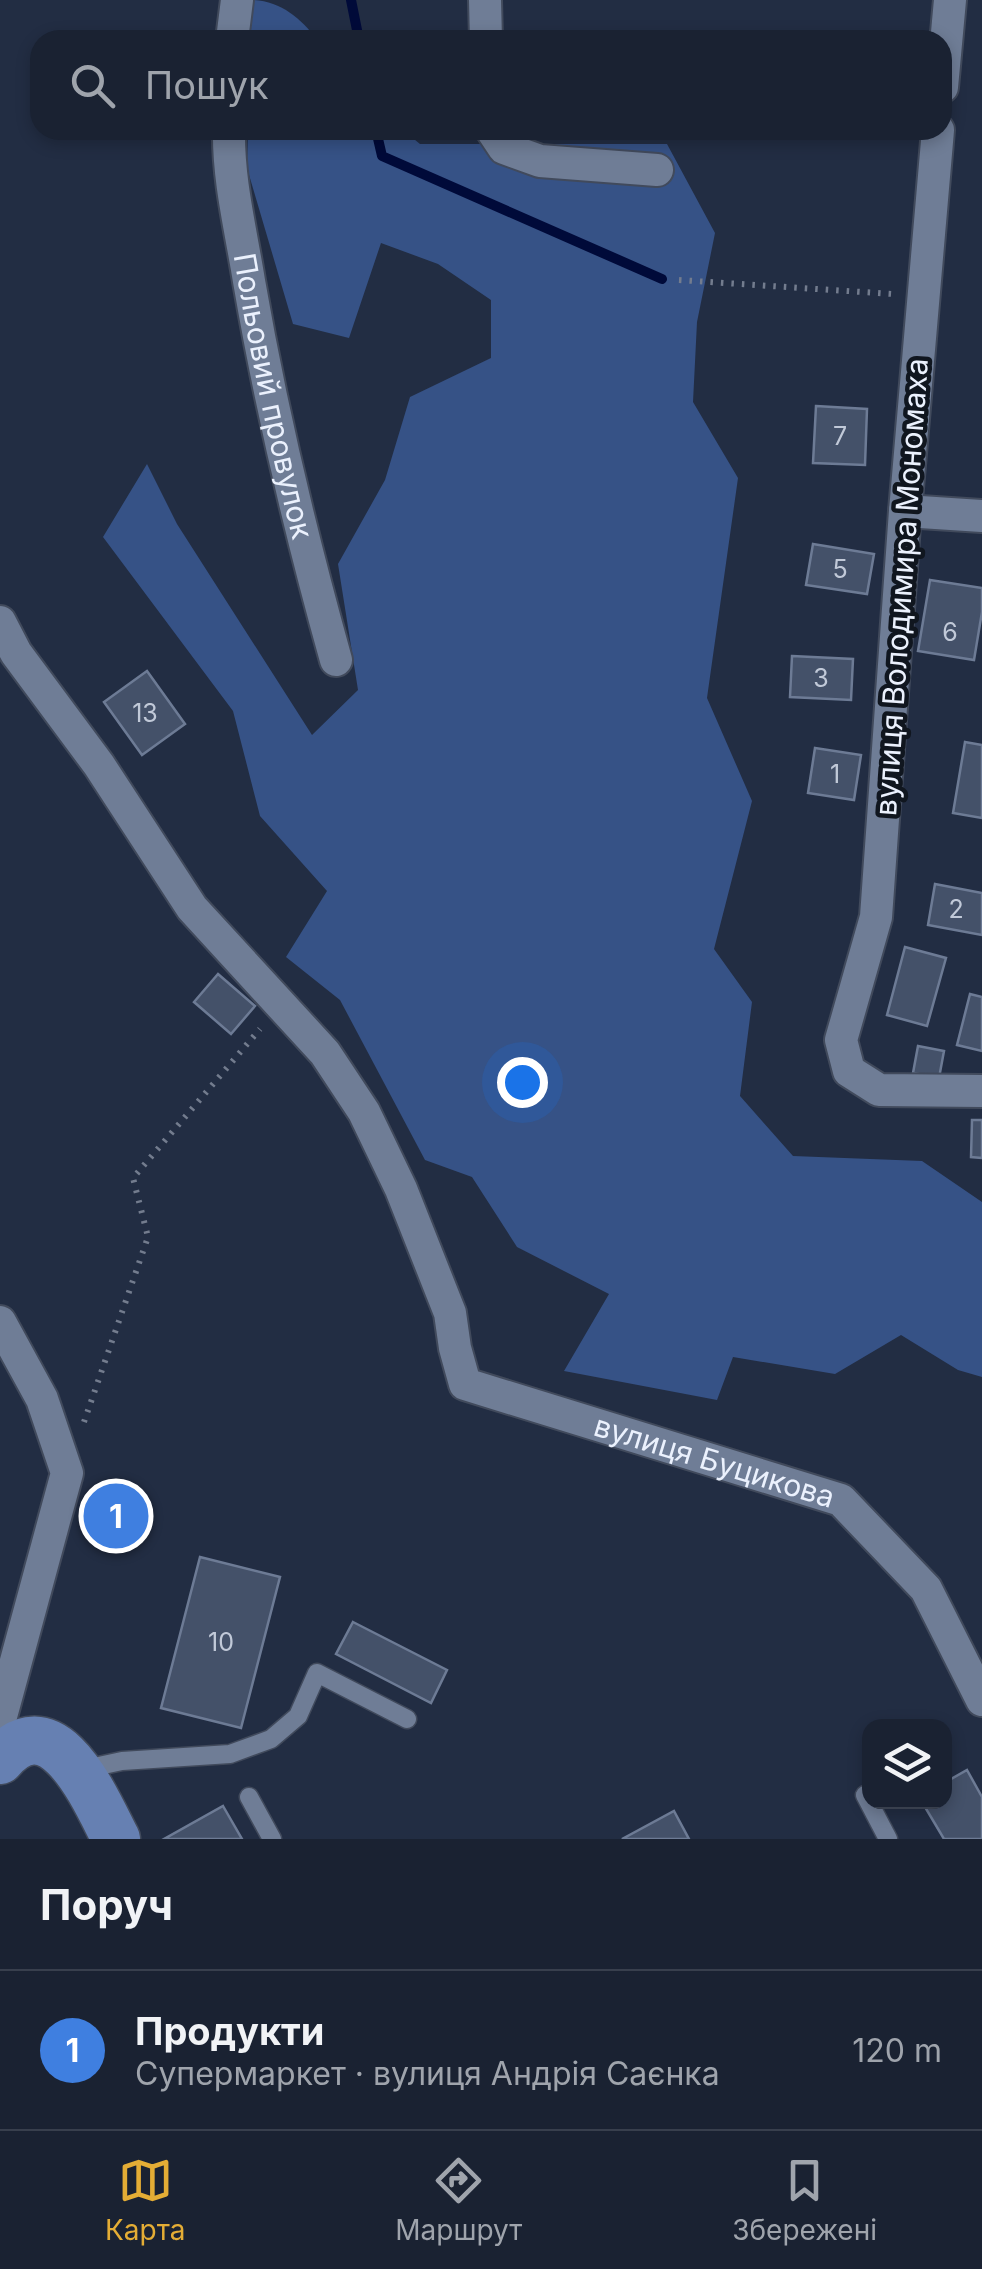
<!DOCTYPE html>
<html lang="uk">
<head>
<meta charset="utf-8">
<style>
  body { margin:0; font-family:Inter,sans-serif; background:#232a3a; color:#f1f3f6 }
  .controls { position:absolute; right:30px; bottom:30px; display:grid; overflow:hidden; border-radius:20px; box-shadow:0 5px 15px #0003 }
  .controls button { width:90px; height:90px; display:grid; place-items:center; padding:0; border:0; border-bottom:2px solid #383f4d; background:#1a2232; color:#f1f3f6; font:50px sans-serif }
  .you { position:absolute; left:522px; top:1082px; width:35px; height:35px; margin:-25px; border:8px solid #fff; border-radius:50%; background:#1a73e8; box-shadow:0 0 0 15px #1a73e833 }
  .badge { display:grid; place-items:center; width:65px; height:65px; border-radius:50%; background:#e4ad35; color:#fff; font-size:32px; font-weight:700 }
  .pin { position:absolute; translate:-50% -50%; border:5px solid #fff; box-shadow:0 2px 10px #0006 }
  .list { margin:0; padding:0; list-style:none }
  h2 { display:flex; justify-content:space-between; align-items:center; height:130px; margin:0; padding:0 40px; font-size:42px }
  h2 small { font-size:32px; font-weight:400; color:#9fa4ac }
  .list li { display:grid; grid-template-columns:65px 1fr auto; gap:30px; align-items:center; box-sizing:border-box; height:160px; padding:0 40px; border-top:2px solid #383f4d }
  .list b { display:block; font-size:38px; white-space:nowrap }
  .list p { margin:0; font-size:32px; white-space:nowrap; color:#9fa4ac }
  .list em { font-size:32px; font-style:normal; color:#9fa4ac }
  .icon { flex:none; width:55px; height:55px; fill:none; stroke:currentColor; stroke-width:2; stroke-linecap:round; stroke-linejoin:round }
  .map { position:relative; flex:none; width:982px; height:1839px; overflow:hidden }
  .search { position:absolute; background:#1a2232; box-shadow:0 5px 15px #0003; left:30px; right:30px; top:30px; height:110px; display:flex; align-items:center; gap:25px; box-sizing:border-box; padding:0 35px; border-radius:30px; color:#9fa4ac; font-size:38px }
  .sheet { height:290px; background:#1a2232 }
  nav { display:flex; justify-content:space-around; align-items:center; box-sizing:border-box; height:140px; border-top:2px solid #383f4d; background:#1a2232; font-size:28px; color:#9fa4ac }
  nav a { display:grid; justify-items:center; gap:5px }
  nav .on { color:#e4ad35 }
  .map>svg:first-child { display:block }
  .forest { fill:#365286 }
  .lines { fill:none; stroke-linecap:round; stroke-linejoin:round }
  .stream { stroke:#000a39; stroke-width:10 }
  .building { fill:#445169; stroke:#6d7b95; stroke-width:2.5 }
  .lane-casing { stroke:#414a5c; stroke-width:21 }
  .street-casing { stroke:#414a5c; stroke-width:36 }
  .secondary-casing { stroke:#414a5c; stroke-width:51 }
  .path { stroke:#737c8e; stroke-width:6; stroke-dasharray:2.5 8; stroke-linecap:butt }
  .lane { stroke:#6f7d96; stroke-width:18 }
  .street { stroke:#6f7d96; stroke-width:32 }
  .secondary { stroke:#6680b2; stroke-width:48 }
  .labels { text-anchor:middle; dominant-baseline:central; stroke-width:9; stroke-linejoin:round; paint-order:stroke }
  .number-label { font-size:25px; fill:#c1c9d8 }
  .street-label { font-size:30px; fill:#ebf1fd; stroke:#10161f }
</style>
</head>
<body>
<div class="map">
<svg width="982" height="1839" viewBox="0 0 982 1839">
  <rect width="100%" height="100%" fill="#222d43"/>
  <g class="forest">
    <path d="M250,0C279,0 301,18 317,40H250Z"/>
    <path d="M248,130H403L420,144H667L715,233L697,322L693,402L738,478L707,698L752,801L714,949L752,1002L740,1096L793,1156L922,1161L982,1202V1377L958,1370L901,1335L835,1374L733,1357L717,1400L564,1371L609,1294L517,1247L472,1177L425,1160L340,1000L286,957L327,891L260,816L233,711L103,537L147,464L177,524L312,735L358,690L338,564L385,480L410,397L491,358V300L438,264L381,243L349,338L293,324L247,168Z"/>
  </g>
  <g class="lines">
    <g class="stream">
      <path d="M351,0L359,40"/>
      <path d="M376,130L382,156L662,279"/>
    </g>
  </g>
  <g class="building">
    <path d="M816,406L867,409L865,465L813,463Z"/>
    <path d="M813,544L874,554L867,594L806,585Z"/>
    <path d="M930,580L982,588V612L974,660L918,651Z"/>
    <path d="M792,656L853,659L851,700L790,697Z"/>
    <path d="M147,671L185,724L142,755L104,702Z"/>
    <path d="M965,742L982,745V818L953,813Z"/>
    <path d="M815,748L861,755L854,800L808,793Z"/>
    <path d="M935,884L982,893V935L928,925Z"/>
    <path d="M905,947L946,958L927,1026L887,1015Z"/>
    <path d="M218,974L255,1006L231,1034L194,1002Z"/>
    <path d="M970,994L982,997V1051L957,1045Z"/>
    <path d="M918,1046L944,1051L939,1078L913,1073Z"/>
    <path d="M972,1120H982V1158L971,1157Z"/>
    <path d="M98,1501L139,1513L134,1530L92,1518Z"/>
    <path d="M200,1557L280,1577L241,1728L161,1708Z"/>
    <path d="M353,1622L447,1670L431,1703L336,1654Z"/>
    <path d="M967,1770L982,1797V1839H944L922,1802H944V1783Z"/>
    <path d="M223,1806L242,1839H164Z"/>
    <path d="M674,1811L689,1839H622Z"/>
  </g>
  <g class="lines">
    <g class="lane-casing">
      <g id="lane">
        <path d="M80,1770L122,1761L230,1754L271,1739L298,1716L317,1673L407,1719"/>
        <path d="M865,1795L888,1839"/>
        <path d="M249,1797L272,1839"/>
      </g>
    </g>
    <g class="street-casing">
      <g id="street">
        <path d="M485,0L486,40"/>
        <path d="M232,40L237,0"/>
        <path d="M942,87L950,0"/>
        <path id="s1" d="M229,130C228,180 241,231 249,281C271,409 301,535 336,660"/>
        <path d="M492,130L504,148L540,161L657,170"/>
        <path d="M938,130L905,511L876,917L841,1040L849,1071L879,1090L982,1091"/>
        <path d="M905,511L982,516"/>
        <path id="s2" d="M0,622L16,653L99,765L192,908L325,1053L364,1112L401,1189L450,1313L455,1348L465,1384L841,1500L926,1589L982,1700"/>
        <path d="M0,1322L42,1399L67,1473L0,1720"/>
      </g>
    </g>
    <g class="secondary-casing">
      <path id="secondary" d="M0,1760C54,1698 96,1801 116,1839"/>
    </g>
    <g class="path">
      <path d="M679,280L893,294"/>
      <path d="M84,1422L148,1237L133,1178L260,1029"/>
    </g>
    <use href="#lane" class="lane"/>
    <use href="#street" class="street"/>
    <use href="#secondary" class="secondary"/>
  </g>
  <g class="labels">
    <g class="number-label">
      <text x="840" y="436">7</text>
      <text x="840" y="569">5</text>
      <text x="950" y="632">6</text>
      <text x="821" y="678">3</text>
      <text x="145" y="713">13</text>
      <text x="835" y="774">1</text>
      <text x="956" y="909">2</text>
      <text x="221" y="1642">10</text>
    </g>
    <g class="street-label">
      <text stroke="none"><textPath href="#s1" startOffset="270">Польовий провулок</textPath></text>
      <text transform="translate(901 587) rotate(-86)">вулиця Володимира Мономаха</text>
      <text stroke="none"><textPath href="#s2" startOffset="1165">вулиця Буцикова</textPath></text>
    </g>
  </g>
</svg>
<div class="controls">
<button><svg class="icon" aria-label="layers" viewBox="0 0 24 24"><path d="M12 4l9 5-9 5-9-5zM3 14l9 5 9-5"/></svg></button>
</div>
<div class="you"></div>
<div class="pin badge" style="left:116px;top:1516px;background:#3f7fe0">1</div>
<div class="search"><svg class="icon" aria-label="search" viewBox="0 0 24 24"><circle cx="10" cy="10" r="6"/><path d="M15 15l6 6"/></svg>Пошук</div>
</div>
<section class="sheet">
<h2>Поруч<small></small></h2>
<ul class="list">
<li><span class="badge" style="background:#3f7fe0">1</span><div><b>Продукти</b><p>Супермаркет · вулиця Андрія Саєнка</p></div><em>120 m</em></li>
</ul>
</section>
<nav>
<a class="on"><svg class="icon" aria-label="map" viewBox="0 0 24 24"><path d="M3 6l6-2 6 2 6-2v14l-6 2-6-2-6 2zM9 4v14M15 6v14"/></svg>Карта</a>
<a><svg class="icon" aria-label="directions" viewBox="0 0 24 24"><path d="M12 3l9 9-9 9-9-9zM9 14v-3h6M13 9l2 2-2 2"/></svg>Маршрут</a>
<a><svg class="icon" aria-label="saved" viewBox="0 0 24 24"><path d="M7 4h10v16l-5-4-5 4z"/></svg>Збережені</a>
</nav>
</body>
</html>
